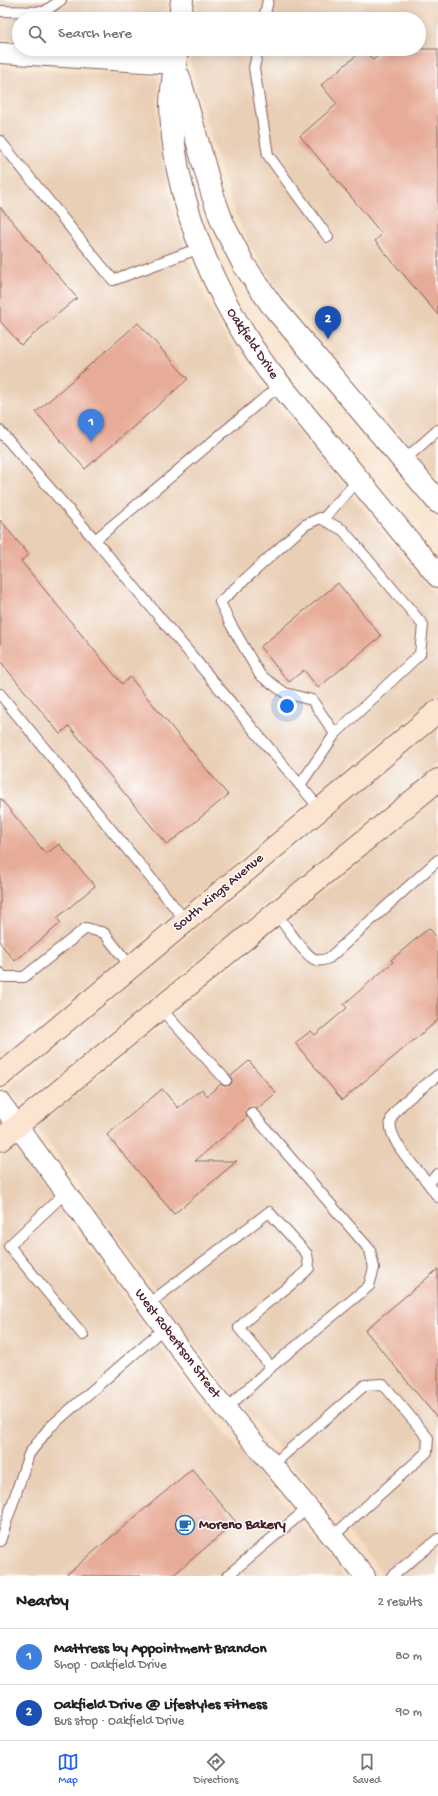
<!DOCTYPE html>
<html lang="en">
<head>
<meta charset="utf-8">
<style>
  body { margin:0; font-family:"Gochi Hand",sans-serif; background:#f6f6f6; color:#222 }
  .you { position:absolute; left:287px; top:706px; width:14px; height:14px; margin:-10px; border:3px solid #fff; border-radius:50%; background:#1a73e8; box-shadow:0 0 0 6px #1a73e833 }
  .badge { display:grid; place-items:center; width:26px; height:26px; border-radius:50%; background:#2563eb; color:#fff; font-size:13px; font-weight:700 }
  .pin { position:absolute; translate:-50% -33px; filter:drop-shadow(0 1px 2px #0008) }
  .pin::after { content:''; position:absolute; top:21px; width:14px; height:12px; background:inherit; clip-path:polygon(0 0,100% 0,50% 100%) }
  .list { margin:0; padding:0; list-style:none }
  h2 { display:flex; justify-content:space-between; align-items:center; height:52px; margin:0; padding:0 16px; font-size:17px }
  h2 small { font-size:13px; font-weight:400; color:#767676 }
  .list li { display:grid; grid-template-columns:26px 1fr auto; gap:12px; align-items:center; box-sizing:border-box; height:56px; padding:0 16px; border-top:1px solid #e0e0e0 }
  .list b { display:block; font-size:15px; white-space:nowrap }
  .list p { margin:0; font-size:13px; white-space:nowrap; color:#767676 }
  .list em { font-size:13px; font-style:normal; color:#767676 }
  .icon { flex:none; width:22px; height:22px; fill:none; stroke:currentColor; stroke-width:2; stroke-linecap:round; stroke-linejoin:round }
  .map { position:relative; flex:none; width:438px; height:1576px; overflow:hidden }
  .search { position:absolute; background:#fff; box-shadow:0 2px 10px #0003; left:12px; right:12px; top:12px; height:44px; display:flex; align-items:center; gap:10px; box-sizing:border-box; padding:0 14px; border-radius:22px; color:#767676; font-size:15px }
  .sheet { height:164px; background:#fff }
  nav { display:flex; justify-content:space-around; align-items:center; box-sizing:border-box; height:56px; border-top:1px solid #e0e0e0; background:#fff; font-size:11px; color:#767676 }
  nav a { display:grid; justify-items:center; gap:2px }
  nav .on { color:#2563eb }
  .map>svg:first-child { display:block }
  .built { fill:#e9cfb6 }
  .building { fill:#e7ac98 }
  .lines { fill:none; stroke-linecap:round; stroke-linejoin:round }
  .service-casing { stroke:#866261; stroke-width:12 }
  .minor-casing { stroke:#866261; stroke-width:22 }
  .tertiary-casing { stroke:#866261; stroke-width:24 }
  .secondary-casing { stroke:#866261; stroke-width:24 }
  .service { stroke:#fff; stroke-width:10 }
  .minor { stroke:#fff; stroke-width:20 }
  .tertiary { stroke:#fff; stroke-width:22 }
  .secondary { stroke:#fce5d0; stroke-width:22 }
  .labels { text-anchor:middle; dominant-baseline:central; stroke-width:3; stroke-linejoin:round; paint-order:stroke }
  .street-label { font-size:14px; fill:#4a1f2b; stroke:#fff }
  .poi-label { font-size:14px; font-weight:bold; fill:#4a1f2b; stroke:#fff; text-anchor:start }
</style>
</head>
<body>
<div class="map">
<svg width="438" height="1576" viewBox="0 0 438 1576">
  <rect width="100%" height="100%" fill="#fff"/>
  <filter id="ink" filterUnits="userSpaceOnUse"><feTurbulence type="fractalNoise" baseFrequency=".025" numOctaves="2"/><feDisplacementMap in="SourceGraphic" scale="8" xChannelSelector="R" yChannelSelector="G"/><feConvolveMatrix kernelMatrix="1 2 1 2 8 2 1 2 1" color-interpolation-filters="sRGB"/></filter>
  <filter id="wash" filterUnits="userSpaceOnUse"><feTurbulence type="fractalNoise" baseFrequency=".012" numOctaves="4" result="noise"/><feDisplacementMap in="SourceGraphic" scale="16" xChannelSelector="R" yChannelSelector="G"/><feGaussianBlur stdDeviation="0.9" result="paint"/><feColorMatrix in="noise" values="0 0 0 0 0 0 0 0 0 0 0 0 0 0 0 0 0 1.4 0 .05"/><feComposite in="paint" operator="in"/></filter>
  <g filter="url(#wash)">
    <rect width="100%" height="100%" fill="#f6dfc5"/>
    <g class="built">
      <path d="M0,0H168L166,19H19V40L0,39Z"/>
      <path d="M197,0H438V479L283,294L264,269L249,243L237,218L211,137L190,61L192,49H419V19H195Z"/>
      <path d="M0,68L159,77L157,105L158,139L174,216L194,275L221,329L248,369L285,416L438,599V693L0,1058Z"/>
      <path d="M438,728V763L21,1105L8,1087Z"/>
      <path d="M438,798V1576H385L218,1376L37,1127Z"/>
      <path d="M14,1146L194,1395L345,1576H0V1158Z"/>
    </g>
    <g id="blocks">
      <g class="building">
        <path d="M364,49L373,60L386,49H438V315L375,241L382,234L300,136L337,104L321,85Z"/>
        <path d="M0,207L77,298L21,345L0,321Z"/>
        <path d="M138,323L188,379L85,469L36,412Z"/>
        <path d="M0,520L29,555L21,561L122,684L130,677L228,795L167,845L69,726L60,734L0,661Z"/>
        <path d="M338,583L381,636L318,688L304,670L289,682L260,647Z"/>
        <path d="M0,798L46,854L59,844L95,886L57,918L61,923L15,961L0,943Z"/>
        <path d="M429,928L438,939V1020L342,1100L295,1043L311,1031L315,1035L347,1008L344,1004L393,962L391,960Z"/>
        <path d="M249,1061L276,1093L257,1109L254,1107L248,1108L246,1111L247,1117L195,1161H237L174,1214L107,1135L162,1089L178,1108L202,1089L207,1096L221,1084L224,1086L230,1085L232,1082L231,1076Z"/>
        <path d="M438,1269V1419L365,1330Z"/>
        <path d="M192,1469L236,1522L172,1576H65Z"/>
      </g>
    </g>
  </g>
  <g filter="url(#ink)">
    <use href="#blocks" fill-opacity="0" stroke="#866261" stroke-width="1"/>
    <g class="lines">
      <g class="service-casing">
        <g id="service">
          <path d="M0,11L44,12"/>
          <path d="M44,19V12L61,0"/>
          <path d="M264,19L268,0"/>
          <path d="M258,49L254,68L268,155L328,237"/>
          <path d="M0,141L113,280L200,248"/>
          <path d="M280,385L95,540L320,809"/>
          <path d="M0,431L95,540"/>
          <path d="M403,461L438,430"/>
          <path d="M323,519L358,480"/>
          <path d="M0,694L186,921"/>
          <path d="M300,785L335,734L420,654L423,625L343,530L320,518L305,525L220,602L230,623L260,675L285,693L312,700L335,734"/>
          <path d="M276,913C285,925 303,953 314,959C319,962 324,960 329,958L438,860"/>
          <path d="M0,973L3,977H24L86,928L104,933L131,967"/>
          <path d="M160,1008L226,1080"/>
          <path d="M438,1075C425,1086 400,1102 392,1117C383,1136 417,1169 428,1183L438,1174"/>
          <path d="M428,1183L438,1197"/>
          <path d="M66,1192L9,1246L83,1335"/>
          <path d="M147,1305L269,1212L307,1254L309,1268C288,1291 260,1304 239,1328L271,1367"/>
          <path d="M226,1409L271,1367L369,1286L374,1268L370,1250L252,1113"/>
          <path d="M272,1465L365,1385L383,1384L428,1438L427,1452L332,1537"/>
          <path d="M0,1541L29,1454L49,1428L164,1328"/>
          <path d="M227,1576L308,1508"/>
          <path d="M392,1576L438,1539"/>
        </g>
      </g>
      <g class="minor-casing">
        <g id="minor">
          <path d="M0,53L175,64"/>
          <path d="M0,1102L206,1385L365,1576"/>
        </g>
      </g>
      <g class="tertiary-casing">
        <g id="tertiary">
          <path d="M180,19L182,0"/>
          <path d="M177,49C175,67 172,85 171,103C171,125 174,148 178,170C193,244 224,309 268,370L438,576"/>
          <path d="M179,77L212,193L223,224L244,265L271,304L438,502"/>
        </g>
      </g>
      <g class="secondary-casing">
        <g id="secondary">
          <path d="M0,1076L438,711"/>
          <path d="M0,1140L438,780"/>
        </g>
      </g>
      <use href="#service" class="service"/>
      <use href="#minor" class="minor"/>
      <use href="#tertiary" class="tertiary"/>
      <use href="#secondary" class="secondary"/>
    </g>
  </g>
  <defs>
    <g id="cafe-ring" transform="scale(1)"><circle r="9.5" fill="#fff" stroke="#1f6fb2" stroke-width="1.5"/><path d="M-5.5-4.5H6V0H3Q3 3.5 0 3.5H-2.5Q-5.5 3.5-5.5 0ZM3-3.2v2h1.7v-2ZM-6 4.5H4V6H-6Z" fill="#1f6fb2"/></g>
  </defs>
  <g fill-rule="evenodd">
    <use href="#cafe-ring" x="185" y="1525"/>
  </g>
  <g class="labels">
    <g class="street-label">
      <text transform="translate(252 344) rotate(56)">Oakfield Drive</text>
      <text transform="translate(219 893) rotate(-40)">South Kings Avenue</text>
      <text transform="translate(177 1344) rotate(53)">West Robertson Street</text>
    </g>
    <g class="poi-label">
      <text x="199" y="1525">Moreno Bakery</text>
    </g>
  </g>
</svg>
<div class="you"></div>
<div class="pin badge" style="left:91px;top:442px;background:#3f7fe0">1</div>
<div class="pin badge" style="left:328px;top:339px;background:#1a4fb4">2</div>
<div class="search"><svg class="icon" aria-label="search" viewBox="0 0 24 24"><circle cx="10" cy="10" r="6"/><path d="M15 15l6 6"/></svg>Search here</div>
</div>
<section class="sheet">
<h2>Nearby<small>2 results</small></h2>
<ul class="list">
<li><span class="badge" style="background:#3f7fe0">1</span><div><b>Mattress by Appointment Brandon</b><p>Shop · Oakfield Drive</p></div><em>80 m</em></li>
<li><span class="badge" style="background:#1a4fb4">2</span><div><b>Oakfield Drive @ Lifestyles Fitness</b><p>Bus stop · Oakfield Drive</p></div><em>90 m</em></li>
</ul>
</section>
<nav>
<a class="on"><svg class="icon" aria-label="map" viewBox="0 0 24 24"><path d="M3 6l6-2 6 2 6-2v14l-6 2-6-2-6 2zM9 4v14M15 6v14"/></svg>Map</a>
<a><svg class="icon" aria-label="directions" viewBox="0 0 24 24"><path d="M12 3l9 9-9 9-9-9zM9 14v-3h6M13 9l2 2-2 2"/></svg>Directions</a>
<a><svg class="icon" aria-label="saved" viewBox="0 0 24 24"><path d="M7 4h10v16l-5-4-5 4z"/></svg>Saved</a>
</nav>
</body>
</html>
